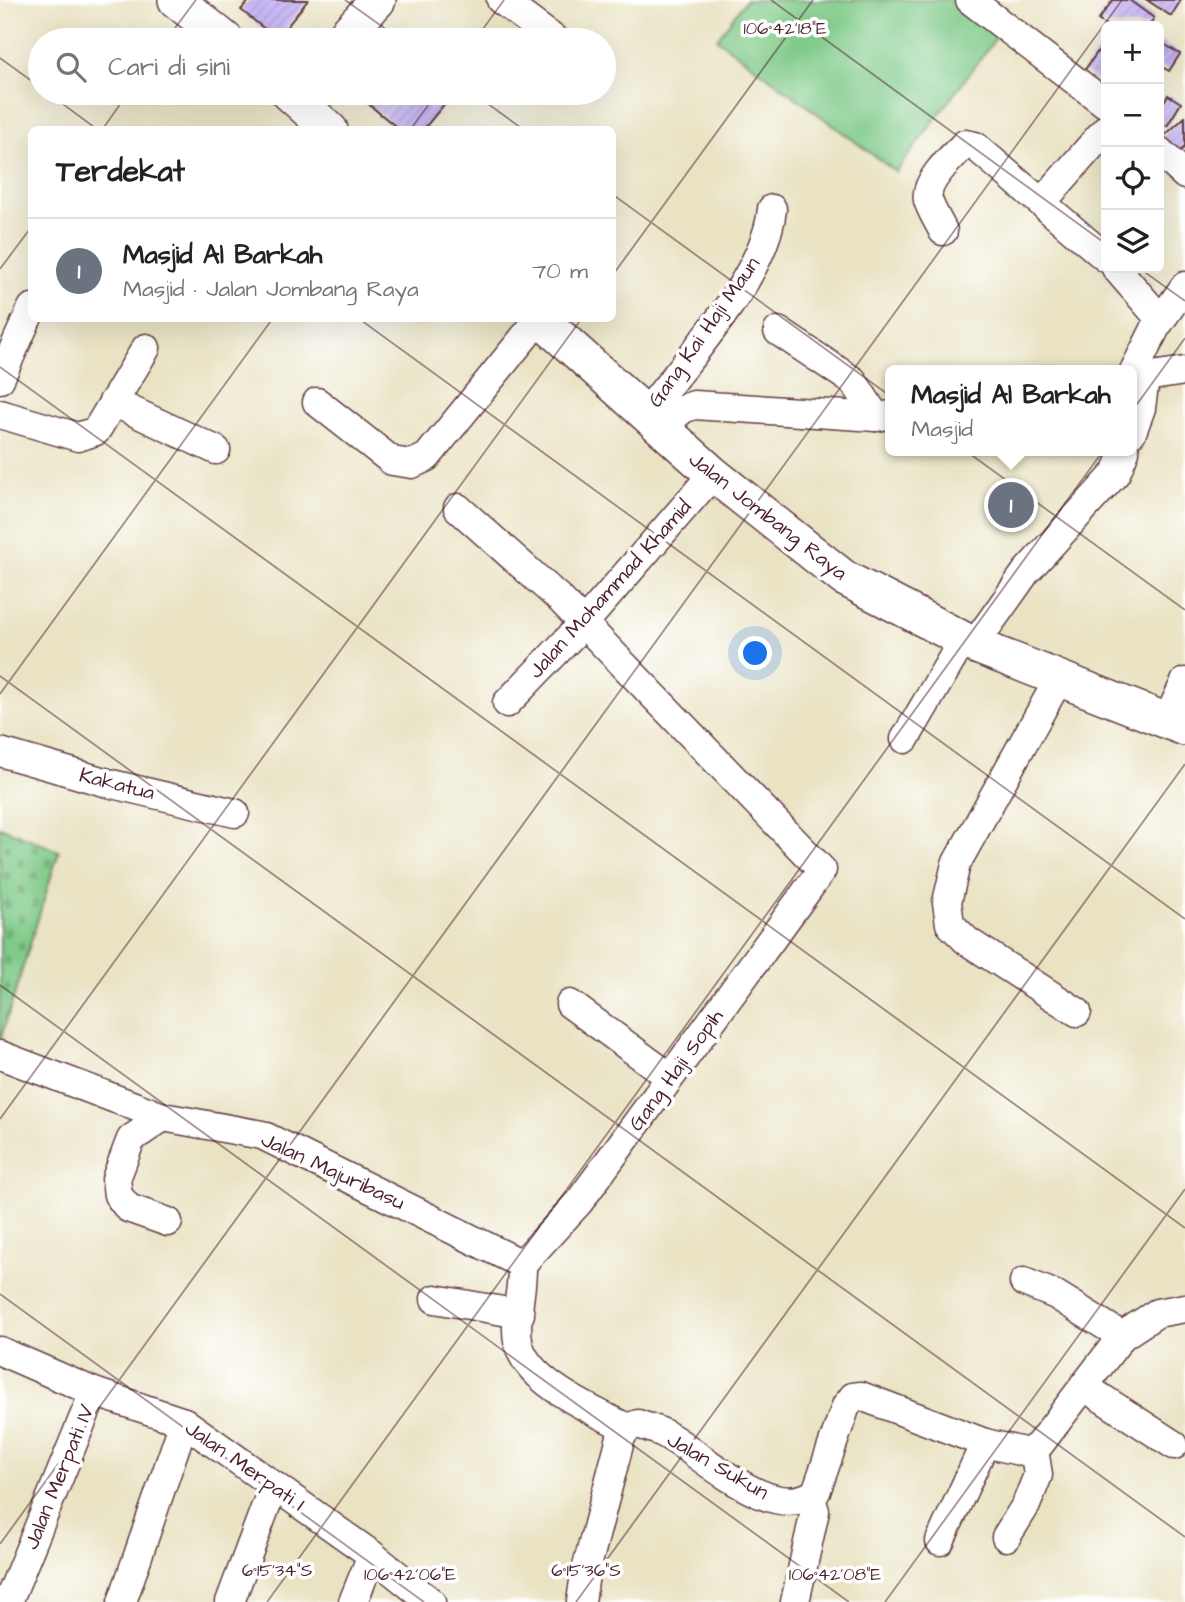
<!DOCTYPE html>
<html lang="id">
<head>
<meta charset="utf-8">
<style>
  body { margin:0; font-family:"Architects Daughter",sans-serif; background:#f2f2f2; color:#222 }
  .controls { position:absolute; right:21px; top:21px; display:grid; overflow:hidden; border-radius:10px; box-shadow:0 7px 28px #0002 }
  .controls button { width:63px; height:63px; display:grid; place-items:center; padding:0; border:0; border-bottom:2px solid #e0e0e0; background:#fff; color:#222; font:35px sans-serif }
  .you { position:absolute; left:756px; top:654px; width:24px; height:24px; margin:-18px; border:5px solid #fff; border-radius:50%; background:#1a73e8; box-shadow:0 0 0 10px #1a73e833 }
  .badge { display:grid; place-items:center; width:46px; height:46px; border-radius:50%; background:#b45309; color:#fff; font-size:23px; font-weight:700 }
  .pin { position:absolute; translate:-50% -50%; border:4px solid #fff; box-shadow:0 2px 7px #0006 }
  .popup { position:absolute; left:885px; top:365px; width:252px; height:91px; box-sizing:border-box; display:grid; place-content:center; border-radius:10px; background:#fff; filter:drop-shadow(0 2px 5px #0005); font-size:23px; white-space:nowrap; color:#767676 }
  .popup b { font-size:26px; color:#222 }
  .popup::after { content:''; position:absolute; left:50%; top:100%; margin-left:-14px; border:14px solid transparent; border-top-color:#fff }
  .list { margin:0; padding:0; list-style:none }
  h2 { display:flex; justify-content:space-between; align-items:center; height:91px; margin:0; padding:0 28px; font-size:30px }
  h2 small { font-size:23px; font-weight:400; color:#767676 }
  .list li { display:grid; grid-template-columns:46px 1fr auto; gap:21px; align-items:center; box-sizing:border-box; height:105px; padding:0 28px; border-top:2px solid #e0e0e0 }
  .list b { display:block; font-size:26px; white-space:nowrap }
  .list p { margin:0; font-size:23px; white-space:nowrap; color:#767676 }
  .list em { font-size:23px; font-style:normal; color:#767676 }
  .icon { flex:none; width:38px; height:38px; fill:none; stroke:currentColor; stroke-width:2; stroke-linecap:round; stroke-linejoin:round }
  .map { position:relative; flex:none; width:1185px; height:1602px; overflow:hidden }
  .search { position:absolute; background:#fff; box-shadow:0 7px 28px #0002; left:28px; top:28px; width:588px; height:77px; display:flex; align-items:center; gap:18px; box-sizing:border-box; padding:0 24px; border-radius:38px; color:#767676; font-size:26px }
  .panel { position:absolute; background:#fff; box-shadow:0 7px 28px #0002; left:28px; top:126px; width:588px; height:196px; border-radius:10px }
  .map>svg:first-child { display:block }
  .grass { fill:#7fca88; stroke:#64745a; stroke-width:2 }
  .cemetery { fill:url(#cemetery-stones); stroke:#64745a; stroke-width:2 }
  .building { fill:url(#building-hatch) }
  .lines { fill:none; stroke-linecap:round; stroke-linejoin:round }
  .minor-casing { stroke:#623c42; stroke-width:31 }
  .major-casing { stroke:#623c42; stroke-width:38 }
  .minor { stroke:#fff; stroke-width:28 }
  .major { stroke:#fff; stroke-width:35 }
  .ticks { fill:none; stroke:#4a1f2b; stroke-width:2; stroke-opacity:0.45 }
  .labels { text-anchor:middle; dominant-baseline:central; stroke-width:7; stroke-linejoin:round; paint-order:stroke }
  .street-label { font-size:21px; fill:#4a1f2b; stroke:#fff }
  .ticks-label { font-size:18px; text-anchor:middle; fill:#4a1f2b; stroke:#fff; stroke-width:7; stroke-linejoin:round; paint-order:stroke }
</style>
</head>
<body>
<div class="map">
<svg width="1185" height="1602" viewBox="0 0 1185 1602">
  <defs>
    <pattern id="cemetery-stones" width="16" height="16" patternUnits="userSpaceOnUse" patternTransform="scale(1.75)"><rect width="16" height="16" fill="#7fca88"/><path d="M2 7V4a2 2 0 0 1 4 0v3zM10 15v-3a2 2 0 0 1 4 0v3z" fill="#6fad76"/></pattern>
    <pattern id="building-hatch" width="6" height="6" patternUnits="userSpaceOnUse" patternTransform="scale(1.75)"><rect width="6" height="6" fill="#beaaf5"/><path d="M-1 1l2-2M0 6l6-6M5 7l2-2" fill="none" stroke="#9c8ac7"/></pattern>
  </defs>
  <rect width="100%" height="100%" fill="#fff"/>
  <filter id="ink" filterUnits="userSpaceOnUse"><feTurbulence type="fractalNoise" baseFrequency=".0143" numOctaves="2"/><feDisplacementMap in="SourceGraphic" scale="14" xChannelSelector="R" yChannelSelector="G"/><feConvolveMatrix kernelMatrix="1 2 1 2 8 2 1 2 1" color-interpolation-filters="sRGB"/></filter>
  <filter id="wash" filterUnits="userSpaceOnUse"><feTurbulence type="fractalNoise" baseFrequency=".00686" numOctaves="4" result="noise"/><feDisplacementMap in="SourceGraphic" scale="28" xChannelSelector="R" yChannelSelector="G"/><feGaussianBlur stdDeviation="1.57" result="paint"/><feColorMatrix in="noise" values="0 0 0 0 0 0 0 0 0 0 0 0 0 0 0 0 0 1.4 0 .05"/><feComposite in="paint" operator="in"/></filter>
  <g filter="url(#wash)">
    <rect width="100%" height="100%" fill="#e9e3c3"/>
    <path class="grass" d="M746,0H958L1001,31L896,172L717,39Z"/>
    <path class="cemetery" d="M0,827L59,851L0,1041Z"/>
    <g id="blocks">
      <g class="building">
        <path d="M250,0H308L277,39L241,10Z"/>
        <path d="M1113,0H1129L1154,18L1149,26H1107L1098,20Z"/>
        <path d="M1147,0H1181L1171,16Z"/>
        <path d="M1106,40V88L1084,71Z"/>
        <path d="M1159,41L1180,54L1169,71L1159,65Z"/>
        <path d="M355,93H435L446,102L423,130H400Z"/>
        <path d="M1168,95L1181,103L1167,126L1159,121V110Z"/>
        <path d="M1185,117V147L1178,153L1163,137Z"/>
      </g>
    </g>
  </g>
  <g filter="url(#ink)">
    <use href="#blocks" fill-opacity="0" stroke="#623c42" stroke-width="2"/>
    <g class="lines">
      <g class="minor-casing">
        <g id="minor">
          <path d="M501,0L555,40"/>
          <path d="M970,0L1106,104"/>
          <path d="M1159,151L1185,175"/>
          <path d="M1043,201L1106,129"/>
          <path d="M943,231C938,221 931,210 928,200C924,181 953,156 965,144L975,146L1106,258"/>
          <path d="M1116,268L1161,320"/>
          <path d="M778,331L853,381L876,417"/>
          <path d="M1132,375L1156,327L1185,286"/>
          <path d="M0,379L32,308"/>
          <path d="M1132,379L1185,371"/>
          <path d="M113,402L216,450"/>
          <path d="M317,402L392,461L412,464L427,457L539,319"/>
          <path d="M0,414L78,437L96,431L146,348"/>
          <path d="M645,415C685,361 766,276 772,209"/>
          <path d="M660,429L683,409L694,405L876,417L890,415"/>
          <path d="M1132,432L1141,408L1145,378"/>
          <path d="M458,508L561,600L822,870L579,1202L522,1264"/>
          <path d="M974,645L1026,572L1116,473L1125,451"/>
          <path d="M1060,677L956,864L947,902L950,924L967,941L1077,1012"/>
          <path d="M507,703L584,623L713,474"/>
          <path d="M1167,721L1185,682"/>
          <path d="M905,739L963,640"/>
          <path d="M0,752L108,783L235,813"/>
          <path d="M570,1004L670,1077"/>
          <path d="M0,1055L163,1117L262,1135L522,1264"/>
          <path d="M163,1117L131,1139L116,1179L118,1195L128,1208L168,1222"/>
          <path d="M522,1264C523,1289 514,1317 518,1341C525,1382 594,1411 627,1428"/>
          <path d="M1024,1282L1056,1295L1122,1336"/>
          <path d="M435,1299L520,1314"/>
          <path d="M0,1351L94,1392L184,1422L372,1555L431,1602"/>
          <path d="M1083,1386L1174,1445"/>
          <path d="M627,1428L638,1424C646,1427 655,1429 663,1433C701,1452 772,1526 816,1492L846,1406L853,1397L861,1396L985,1443L1028,1453L1039,1445L1122,1336L1157,1313L1185,1308"/>
          <path d="M1006,1537L1026,1505L1038,1475L1034,1449"/>
          <path d="M940,1541L985,1443"/>
          <path d="M8,1602L94,1392"/>
          <path d="M122,1602L184,1422"/>
          <path d="M230,1602L273,1487"/>
          <path d="M353,1602L372,1555"/>
          <path d="M581,1602L585,1574L621,1437L627,1428"/>
          <path d="M795,1602L815,1511L810,1497"/>
        </g>
      </g>
      <g class="major-casing">
        <g id="major">
          <path d="M176,0L226,40"/>
          <path d="M341,40L378,0"/>
          <path d="M289,93L330,130"/>
          <path d="M539,318L713,474L844,578L974,645L1185,728"/>
        </g>
      </g>
      <use href="#minor" class="minor"/>
      <use href="#major" class="major"/>
    </g>
  </g>
  <path class="ticks" d="M345,0L401,40M771,0L1106,244M166,40L196,0M475,40L504,0M0,58L40,87M48,93L98,130M473,93L524,130M102,130L128,93M410,130L437,93M612,194L1185,610M1139,268L1185,301M0,269L32,226M612,276L813,0M358,318L1185,919M0,367L1185,1228M0,676L1185,1537M0,694L273,318M0,985L849,1602M0,1119L582,318M0,1294L424,1602M0,1544L1122,0M267,1602L1185,338M576,1602L1185,764M885,1602L1185,1189"/>
  <g class="labels">
    <g class="street-label">
      <text transform="translate(704 332) rotate(-55)">Gang Kai Haji Maun</text>
      <text transform="translate(768 516) rotate(38)">Jalan Jombang Raya</text>
      <text transform="translate(610 589) rotate(-48)">Jalan Mohammad Khamid</text>
      <text transform="translate(117 784) rotate(14)">Kakatua</text>
      <text transform="translate(676 1070) rotate(-54)">Gang Haji Sopih</text>
      <text transform="translate(333 1171) rotate(25)">Jalan Majuribasu</text>
      <text transform="translate(245 1466) rotate(35)">Jalan Merpati I</text>
      <text transform="translate(718 1466) rotate(30)">Jalan Sukun</text>
      <text transform="translate(59 1477) rotate(-68)">Jalan Merpati IV</text>
    </g>
  </g>
  <g class="ticks-label">
    <text x="785" y="34">106°42'18"E</text>
    <text x="277" y="1576">6°15'34"S</text>
    <text x="586" y="1576">6°15'36"S</text>
    <text x="410" y="1580">106°42'06"E</text>
    <text x="835" y="1580">106°42'08"E</text>
  </g>
</svg>
<div class="controls">
<button>+</button>
<button>−</button>
<button><svg class="icon" aria-label="locate" viewBox="0 0 24 24"><circle cx="12" cy="12" r="6"/><path d="M12 2v4M12 18v4M2 12h4M18 12h4"/></svg></button>
<button><svg class="icon" aria-label="layers" viewBox="0 0 24 24"><path d="M12 4l9 5-9 5-9-5zM3 14l9 5 9-5"/></svg></button>
</div>
<div class="you"></div>
<div class="pin badge" style="left:1011px;top:505px;background:#6b7280">1</div>
<div class="popup"><b>Masjid Al Barkah</b>Masjid</div>
<div class="search"><svg class="icon" aria-label="search" viewBox="0 0 24 24"><circle cx="10" cy="10" r="6"/><path d="M15 15l6 6"/></svg>Cari di sini</div>
<section class="panel">
<h2>Terdekat<small></small></h2>
<ul class="list">
<li><span class="badge" style="background:#6b7280">1</span><div><b>Masjid Al Barkah</b><p>Masjid · Jalan Jombang Raya</p></div><em>70 m</em></li>
</ul>
</section>
</div>
</body>
</html>
